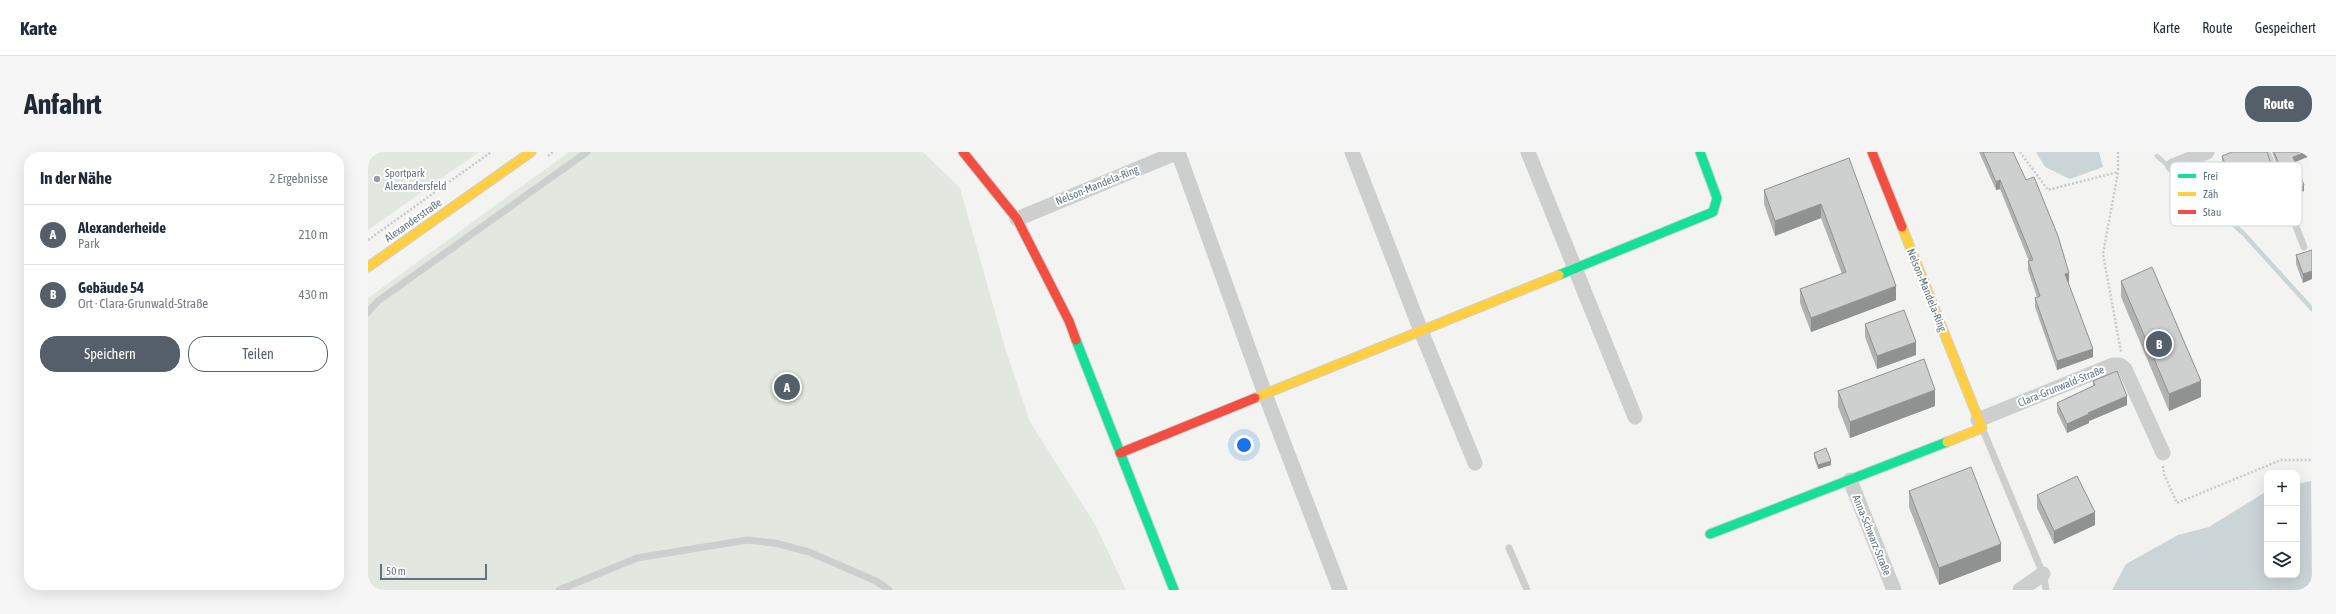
<!DOCTYPE html>
<html lang="de">
<head>
<meta charset="utf-8">
<style>
  body { margin:0; font-family:"Asap Condensed",sans-serif; background:#f6f6f7; color:#1f2937 }
  .controls { position:absolute; right:12px; bottom:12px; display:grid; overflow:hidden; border-radius:8px; box-shadow:0 4px 16px #0002 }
  .controls button { width:36px; height:36px; display:grid; place-items:center; padding:0; border:0; border-bottom:1px solid #e0e1e3; background:#fff; color:#1f2937; font:20px sans-serif }
  .scale { position:absolute; left:12px; bottom:10px; width:107px; box-sizing:border-box; padding-left:4px; border:2px solid #627482; border-top:0; font-size:11px; line-height:14px; white-space:nowrap; color:#627482; -webkit-text-stroke:3px #fff; paint-order:stroke }
  .you { position:absolute; left:876px; top:293px; width:14px; height:14px; margin:-10px; border:3px solid #fff; border-radius:50%; background:#1a73e8; box-shadow:0 0 0 6px #1a73e833 }
  .badge { display:grid; place-items:center; width:26px; height:26px; border-radius:50%; background:#545f6a; color:#fff; font-size:13px; font-weight:700 }
  .pin { position:absolute; translate:-50% -50%; border:2px solid #fff; box-shadow:0 1px 4px #0006 }
  .list { margin:0; padding:0; list-style:none }
  h2 { display:flex; justify-content:space-between; align-items:center; height:52px; margin:0; padding:0 16px; font-size:17px }
  h2 small { font-size:13px; font-weight:400; color:#747a83 }
  .list li { display:grid; grid-template-columns:26px 1fr auto; gap:12px; align-items:center; box-sizing:border-box; height:60px; padding:0 16px; border-top:1px solid #e0e1e3 }
  .list b { display:block; font-size:15px; white-space:nowrap }
  .list p { margin:0; font-size:13px; white-space:nowrap; color:#747a83 }
  .list em { font-size:13px; font-style:normal; color:#747a83 }
  .actions { display:flex; gap:8px; padding:12px 16px }
  .actions a { flex:1; padding:9px 0; border:1px solid #545f6a; border-radius:16px; text-align:center; font-size:14px; color:#545f6a }
  .actions .main { background:#545f6a; color:#fff }
  .icon { flex:none; width:22px; height:22px; fill:none; stroke:currentColor; stroke-width:2; stroke-linecap:round; stroke-linejoin:round }
  .map { position:relative; flex:none; width:1944px; height:438px; overflow:hidden; border-radius:16px }
  header { display:flex; align-items:center; gap:24px; box-sizing:border-box; height:56px; padding:0 20px; background:#fff; border-bottom:1px solid #e0e1e3 }
  header strong { font-size:19px }
  nav { display:flex; gap:22px; margin-inline-start:auto; font-size:14px }
  .intro { display:flex; align-items:center; justify-content:space-between; box-sizing:border-box; height:96px; padding:0 24px }
  h1 { margin:0; font-size:28px }
  .button { padding:10px 18px; border-radius:16px; background:#545f6a; color:#fff; font-size:14px; font-weight:700 }
  main { display:flex; gap:24px; padding:0 24px }
  aside { flex:1; background:#fff; border-radius:16px; box-shadow:0 4px 16px #0002 }
  .map>svg:first-child { display:block }
  .green { fill:#e2e7df }
  .water { fill:#cbd4d6 }
  .lines { fill:none; stroke-linecap:round; stroke-linejoin:round }
  .stream { stroke:#cbd4d6; stroke-width:4.5 }
  .fast-casing { stroke:#cfd1d1; stroke-width:11 }
  .slow-casing { stroke:#cfd1d1; stroke-width:11 }
  .jam-casing { stroke:#cfd1d1; stroke-width:11 }
  .path { stroke:#c9cacb; stroke-width:2.5; stroke-dasharray:2 2; stroke-linecap:butt }
  .lane { stroke:#cdcece; stroke-width:7 }
  .street { stroke:#cdcece; stroke-width:15 }
  .fast { stroke:#16e098; stroke-width:9 }
  .slow { stroke:#ffcf43; stroke-width:9 }
  .jam { stroke:#f24e42; stroke-width:9 }
  .wall { fill:#b1b3b2 }
  .shaded-wall { fill:#909291 }
  .building { fill:#ced0cf; stroke:#909291 }
  .poi-dot { fill:#95a1a9; stroke:#fff; stroke-width:1.5 }
  .labels { text-anchor:middle; dominant-baseline:central; stroke-width:4; stroke-linejoin:round; paint-order:stroke }
  .poi-label { font-size:11px; fill:#627482; stroke:#fff; text-anchor:start }
  .street-label { font-size:11px; fill:#627482; stroke:#fff }
  .key { fill:#fff; stroke:#d0d5da; stroke-width:1 }
  .key-label { font-size:11px; fill:#627482 }
</style>
</head>
<body>
<header>
<strong>Karte</strong>
<nav><a>Karte</a><a>Route</a><a>Gespeichert</a></nav>
</header>
<div class="intro"><h1>Anfahrt</h1><a class="button">Route</a></div>
<main>
<aside>
<h2>In der Nähe<small>2 Ergebnisse</small></h2>
<ul class="list">
<li><span class="badge">A</span><div><b>Alexanderheide</b><p>Park</p></div><em>210 m</em></li>
<li><span class="badge">B</span><div><b>Gebäude 54</b><p>Ort · Clara-Grunwald-Straße</p></div><em>430 m</em></li>
</ul>
<div class="actions"><a class="main">Speichern</a><a>Teilen</a></div>
</aside>
<div class="map">
<svg width="1944" height="438" viewBox="0 0 1944 438">
  <rect width="100%" height="100%" fill="#f3f4f1"/>
  <g class="green">
    <path d="M0,0H111L0,78Z"/>
    <path d="M201,0H555L592,36L638,199L662,270L728,374L758,438H0V146Z"/>
  </g>
  <g class="water">
    <path d="M1668,0H1731L1735,15L1702,27L1677,15Z"/>
    <path d="M1943,329L1944,435L1937,438H1744L1758,412L1810,383L1841,375L1899,339V423H1929V332Z"/>
  </g>
  <g class="lines">
    <path class="stream" d="M1789,4L1875,81L1944,157"/>
    <g class="fast-casing">
      <g id="fast">
        <path d="M1191,123L1345,60L1349,46L1332,0"/>
        <path d="M708,188L806,438"/>
        <path d="M1342,382L1579,290"/>
      </g>
    </g>
    <g class="slow-casing">
      <g id="slow">
        <path d="M1534,75L1614,276L1579,290"/>
        <path d="M0,115L163,0"/>
        <path d="M887,246L1191,123"/>
      </g>
    </g>
    <g class="jam-casing">
      <g id="jam">
        <path d="M595,0L649,67L701,169L708,188"/>
        <path d="M1504,0L1534,75"/>
        <path d="M752,301L887,246"/>
      </g>
    </g>
    <g class="path">
      <path d="M1652,0L1680,38L1750,20L1735,102L1753,200"/>
      <path d="M1750,0V20"/>
      <path d="M180,4L185,0"/>
      <path d="M0,88L123,0"/>
      <path d="M1795,314L1796,322L1809,351L1913,308H1944"/>
    </g>
    <g class="lane">
      <path d="M1899,0L1936,95"/>
      <path d="M0,160L10,149L219,0"/>
      <path d="M1615,278L1675,422L1678,438"/>
      <path d="M1141,396L1159,438"/>
      <path d="M191,438L269,406L379,388L407,391L441,400L508,429L521,438"/>
    </g>
    <g class="street">
      <path d="M810,0L897,242L972,438"/>
      <path d="M984,0L1053,179L1107,311"/>
      <path d="M1160,0L1267,265"/>
      <path d="M1805,14L1839,0"/>
      <path d="M649,67L810,0"/>
      <path d="M1610,268L1745,213H1752L1757,217L1795,301"/>
      <path d="M1482,328L1526,438"/>
      <path d="M1652,438L1675,422"/>
    </g>
    <use href="#fast" class="fast"/>
    <use href="#slow" class="slow"/>
    <use href="#jam" class="jam"/>
  </g>
  <g class="wall">
    <path d="M1611,0H1645L1701,130H1700L1725,205L1689,218L1667,155V146L1669,145L1660,118V109H1661L1632,37L1628,38Z"/>
    <path d="M1904,0H1944V3L1927,10L1936,39L1923,43L1918,29L1916,30Z"/>
    <path d="M1854,4L1903,24L1883,32L1888,58L1876,62L1872,51L1868,53L1854,16Z"/>
    <path d="M1481,6L1528,148L1443,180L1432,151V137L1474,122L1453,66L1407,84L1396,52V38Z"/>
    <path d="M1944,98L1935,131L1928,112V103Z"/>
    <path d="M1753,129L1833,245L1801,259L1753,145Z"/>
    <path d="M1497,172L1548,203L1509,217L1497,185Z"/>
    <path d="M1725,229L1759,253L1721,269V271L1699,281L1689,260V251L1725,234Z"/>
    <path d="M1470,239L1567,254L1482,286L1470,255Z"/>
    <path d="M1446,301L1463,313L1450,317L1446,306Z"/>
    <path d="M1541,339L1633,409L1571,433L1541,355Z"/>
    <path d="M1669,343L1727,373L1686,392L1669,356Z"/>
  </g>
  <g class="shaded-wall">
    <path d="M1938,0H1944V3L1925,11V5Z"/>
    <path d="M1903,12V24L1879,34V21Z"/>
    <path d="M1916,24H1918V29L1916,30Z"/>
    <path d="M1632,28V37L1628,38V30Z"/>
    <path d="M1936,33V39L1923,43V38Z"/>
    <path d="M1872,39V51L1868,53V40Z"/>
    <path d="M1888,45V58L1876,62V50Z"/>
    <path d="M1453,52V66L1407,84V69Z"/>
    <path d="M1944,119V127L1935,131V122Z"/>
    <path d="M1701,121V130L1697,131V122Z"/>
    <path d="M1528,134V148L1443,180V166Z"/>
    <path d="M1548,190V203L1509,217V204Z"/>
    <path d="M1725,197V205L1689,218V209Z"/>
    <path d="M1833,229V245L1801,259V242Z"/>
    <path d="M1567,238V254L1482,286V270Z"/>
    <path d="M1759,244V253L1721,269V271L1699,281V272L1720,261Z"/>
    <path d="M1463,309V313L1450,317V313Z"/>
    <path d="M1727,360V373L1686,392V379Z"/>
    <path d="M1633,392V409L1571,433V416Z"/>
  </g>
  <g class="building">
    <path d="M1615,0H1645L1658,28L1666,25L1690,84L1701,121L1697,122L1725,197L1689,209L1667,146L1672,144L1660,109L1665,108L1632,28L1628,30Z"/>
    <path d="M1864,0H1899L1903,12L1879,21L1888,45L1876,50L1872,39L1868,40L1854,4Z"/>
    <path d="M1906,0H1938L1925,5L1936,33L1923,38L1918,24H1916Z"/>
    <path d="M1481,6L1528,134L1443,166L1432,137L1478,120L1453,52L1407,69L1396,38Z"/>
    <path d="M1944,98V119L1935,122L1928,103Z"/>
    <path d="M1784,115L1833,229L1801,242L1753,129Z"/>
    <path d="M1536,158L1548,190L1509,204L1497,172Z"/>
    <path d="M1556,207L1567,238L1482,270L1470,239Z"/>
    <path d="M1749,219L1759,244L1720,261L1721,262L1699,272L1689,251L1727,233L1725,229Z"/>
    <path d="M1458,296L1463,309L1450,313L1446,301Z"/>
    <path d="M1603,315L1633,392L1571,416L1541,339Z"/>
    <path d="M1709,324L1727,360L1686,379L1669,343Z"/>
  </g>
  <circle class="poi-dot" cx="9" cy="27" r="4"/>
  <g class="labels">
    <g class="poi-label">
      <text x="17" y="21">Sportpark<tspan x="17" dy="13">Alexandersfeld</tspan></text>
    </g>
    <g class="street-label">
      <text transform="translate(729 33) rotate(-22)">Nelson-Mandela-Ring</text>
      <text transform="translate(45 68) rotate(-35)">Alexanderstraße</text>
      <text transform="translate(1559 138) rotate(68)">Nelson-Mandela-Ring</text>
      <text transform="translate(1693 234) rotate(-22)">Clara-Grunwald-Straße</text>
      <text transform="translate(1504 383) rotate(68)">Anna-Schwarz-Straße</text>
    </g>
  </g>
  <rect x="1802" y="10" width="132" height="64" rx="6" class="key"/>
  <rect x="1810" y="22" width="18" height="4" fill="#16e098"/>
  <rect x="1810" y="40" width="18" height="4" fill="#ffcf43"/>
  <rect x="1810" y="58" width="18" height="4" fill="#f24e42"/>
  <g class="key-label">
    <text x="1835" y="28">Frei</text>
    <text x="1835" y="46">Zäh</text>
    <text x="1835" y="64">Stau</text>
  </g>
</svg>
<div class="controls">
<button>+</button>
<button>−</button>
<button><svg class="icon" aria-label="layers" viewBox="0 0 24 24"><path d="M12 4l9 5-9 5-9-5zM3 14l9 5 9-5"/></svg></button>
</div>
<div class="scale">50 m</div>
<div class="you"></div>
<div class="pin badge" style="left:419px;top:235px">A</div>
<div class="pin badge" style="left:1791px;top:192px">B</div>
</div>
</main>
</body>
</html>
